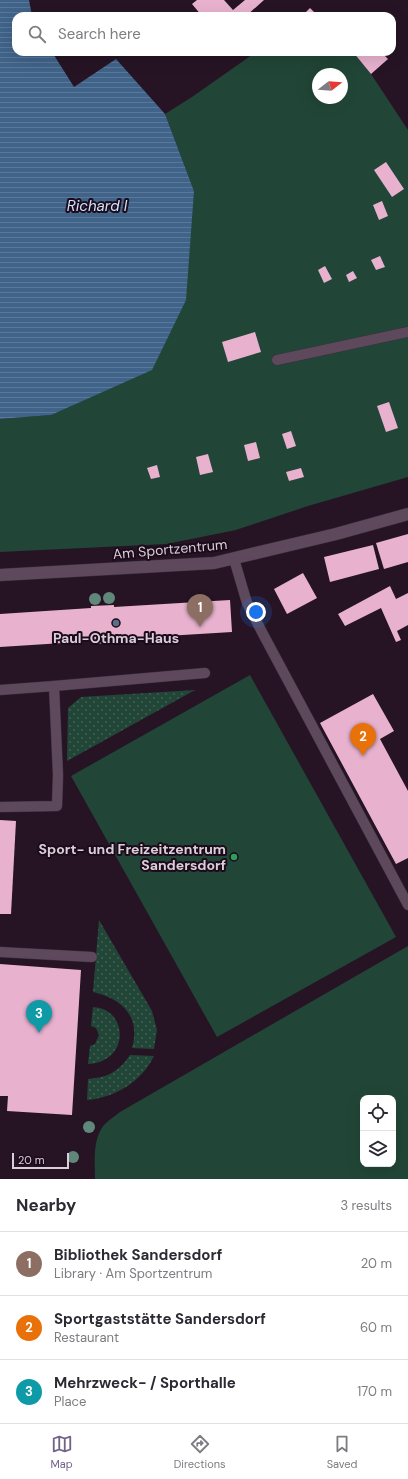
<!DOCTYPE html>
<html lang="en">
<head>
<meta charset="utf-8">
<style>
  body { margin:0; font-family:"DM Sans",sans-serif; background:#f2f2f3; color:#2b2b33 }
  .controls { position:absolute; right:12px; bottom:12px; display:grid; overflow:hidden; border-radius:8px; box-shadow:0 4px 16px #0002 }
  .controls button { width:36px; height:36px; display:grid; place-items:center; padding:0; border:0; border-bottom:1px solid #e1e1e2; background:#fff; color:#2b2b33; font:20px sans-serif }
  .compass { position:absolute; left:312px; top:68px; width:36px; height:36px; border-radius:50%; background:#fff; box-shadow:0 4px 16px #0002; rotate:73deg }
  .scale { position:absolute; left:12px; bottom:10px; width:57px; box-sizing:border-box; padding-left:4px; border:2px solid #daced9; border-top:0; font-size:11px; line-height:14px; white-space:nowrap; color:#daced9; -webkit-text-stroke:3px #1c0b1b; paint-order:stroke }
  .you { position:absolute; left:256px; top:612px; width:14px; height:14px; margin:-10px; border:3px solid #fff; border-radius:50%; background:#1a73e8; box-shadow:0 0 0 6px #1a73e833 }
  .badge { display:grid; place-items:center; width:26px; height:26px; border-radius:50%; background:#716288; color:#fff; font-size:13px; font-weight:700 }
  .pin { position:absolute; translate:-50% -33px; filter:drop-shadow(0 1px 2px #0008) }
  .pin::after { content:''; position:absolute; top:21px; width:14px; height:12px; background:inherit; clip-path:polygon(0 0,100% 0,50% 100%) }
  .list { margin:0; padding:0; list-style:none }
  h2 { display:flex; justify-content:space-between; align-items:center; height:52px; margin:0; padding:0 16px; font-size:17px }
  h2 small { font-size:13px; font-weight:400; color:#7c7c81 }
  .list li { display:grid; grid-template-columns:26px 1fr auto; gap:12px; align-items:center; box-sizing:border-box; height:64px; padding:0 16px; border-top:1px solid #e1e1e2 }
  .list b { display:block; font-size:15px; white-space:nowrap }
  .list p { margin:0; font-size:13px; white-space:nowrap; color:#7c7c81 }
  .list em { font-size:13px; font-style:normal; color:#7c7c81 }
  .icon { flex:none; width:22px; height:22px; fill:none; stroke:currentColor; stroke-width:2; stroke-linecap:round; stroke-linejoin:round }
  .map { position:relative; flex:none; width:408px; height:1179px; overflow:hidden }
  .search { position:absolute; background:#fff; box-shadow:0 4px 16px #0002; left:12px; right:12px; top:12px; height:44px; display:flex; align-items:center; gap:10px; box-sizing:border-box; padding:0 14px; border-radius:12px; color:#7c7c81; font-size:15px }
  .sheet { height:244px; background:#fff }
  nav { display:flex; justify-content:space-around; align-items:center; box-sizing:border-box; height:56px; border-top:1px solid #e1e1e2; background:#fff; font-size:11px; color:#7c7c81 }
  nav a { display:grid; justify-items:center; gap:2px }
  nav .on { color:#716288 }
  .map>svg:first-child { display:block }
  .grass { fill:url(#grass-dots) }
  .garden { fill:#214637; fill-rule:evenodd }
  .water { fill:url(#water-rules) }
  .building { fill:#e8b2cf }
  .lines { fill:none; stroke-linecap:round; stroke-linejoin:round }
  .lane-casing { stroke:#3b2f3b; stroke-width:11 }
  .street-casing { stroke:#3b2f3b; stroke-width:13 }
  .lane { stroke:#5e495c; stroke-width:10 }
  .street { stroke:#5e495c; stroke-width:12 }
  .tree { fill:#5f887a }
  .service-dot { fill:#5c6f8a; stroke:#1c0b1b; stroke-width:1.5 }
  .leisure-dot { fill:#2e9e5b; stroke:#1c0b1b; stroke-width:1.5 }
  .labels { text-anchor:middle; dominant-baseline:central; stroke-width:4; stroke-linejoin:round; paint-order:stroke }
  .street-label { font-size:14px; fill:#daced9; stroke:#1c0b1b }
  .poi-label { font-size:14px; font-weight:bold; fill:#daced9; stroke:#1c0b1b }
  .water-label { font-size:15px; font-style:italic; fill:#cee4fd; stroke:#1c0b1b }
</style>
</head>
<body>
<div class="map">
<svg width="408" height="1179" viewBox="0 0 408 1179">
  <defs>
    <pattern id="grass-dots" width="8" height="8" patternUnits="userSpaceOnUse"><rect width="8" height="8" fill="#214637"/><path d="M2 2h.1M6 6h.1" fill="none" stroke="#416053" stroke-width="1.8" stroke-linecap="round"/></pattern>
    <pattern id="water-rules" width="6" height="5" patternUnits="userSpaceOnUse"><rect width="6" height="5" fill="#406389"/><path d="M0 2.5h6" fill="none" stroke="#5b7899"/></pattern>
  </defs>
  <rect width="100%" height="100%" fill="#261425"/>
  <g class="grass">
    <path d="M195,690L67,761L68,708L81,697Z"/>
    <path d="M99,920L152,1011L157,1030L154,1049L132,1048C141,1016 122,999 93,992Z"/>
    <path d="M93,1007C129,1009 130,1062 88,1064L90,1046L95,1044L99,1035L96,1028L91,1026Z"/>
    <path d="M130,1055L154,1056C142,1081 115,1098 87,1100L88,1079C107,1078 120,1071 130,1055Z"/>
  </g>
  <g class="garden">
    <path d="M256,52H353L371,74L408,130V477L308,506L236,530L166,544L0,552V419L51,415L194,191L165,114L192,97ZM318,74H342V98H318Z"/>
    <path d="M250,675L396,937L217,1037L71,776Z"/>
    <path d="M408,946V1179H95C95,1162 92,1138 105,1124C109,1120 115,1116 120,1112ZM363,1098H393V1164H363Z"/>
  </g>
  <path class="water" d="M0,0H29L32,16H16V52H52L74,87L116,59L165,114L194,191L186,300L152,370L51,415L0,419Z"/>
  <g class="building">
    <path d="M197,0H224L233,10L245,0H264L246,16H202L192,4Z"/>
    <path d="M310,8L318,16H302Z"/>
    <path d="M353,52H381L388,59L371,74Z"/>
    <path d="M386,162L404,189L392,197L374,170Z"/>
    <path d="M382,201L388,216L379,220L373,205Z"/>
    <path d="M380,256L385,267L376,270L371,260Z"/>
    <path d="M325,266L332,279L324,283L318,270Z"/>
    <path d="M353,271L357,278L349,282L346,275Z"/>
    <path d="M255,332L261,352L228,362L222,342Z"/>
    <path d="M389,402L398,428L386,432L377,406Z"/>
    <path d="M291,431L296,446L287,449L282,434Z"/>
    <path d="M256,442L260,458L248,461L244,445Z"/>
    <path d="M208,454L213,472L200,475L196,457Z"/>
    <path d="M157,465L160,477L151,479L147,468Z"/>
    <path d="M301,468L304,477L289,481L286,472Z"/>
    <path d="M408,534V562L384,569L376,543Z"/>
    <path d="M373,545L379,569L330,582L324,557Z"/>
    <path d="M303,573L317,598L287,614L274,589Z"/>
    <path d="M390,586L396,599L408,593V625L397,631L401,640L396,642L381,608L345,626L338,614Z"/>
    <path d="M230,600L232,632L117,639V642L94,644V641L0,647V614L91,608V606L114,605V607Z"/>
    <path d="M373,694L394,731L380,739L408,791V858L396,864L320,723Z"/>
    <path d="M0,820L16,821L11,914H0Z"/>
    <path d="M0,964L81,970L72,1115L7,1111L8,1096H0Z"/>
  </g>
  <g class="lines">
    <g class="lane-casing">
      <g id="lane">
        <path d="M277,360L408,332"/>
        <path d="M234,559L247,603L263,634L408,905"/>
        <path d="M0,690L54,686"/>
        <path d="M0,807L57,806L58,775L54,686L205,673"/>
        <path d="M0,952L92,957"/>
      </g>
    </g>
    <g class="street-casing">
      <path id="street" d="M0,575L214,563L336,534L408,514"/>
    </g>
    <use href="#lane" class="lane"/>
    <use href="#street" class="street"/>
  </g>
  <g class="tree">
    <circle cx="109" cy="598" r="6"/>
    <circle cx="95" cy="599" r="6"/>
    <circle cx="89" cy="1127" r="6"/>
    <circle cx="73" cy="1157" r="6"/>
  </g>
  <circle class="service-dot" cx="116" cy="623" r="4"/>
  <circle class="leisure-dot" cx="234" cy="857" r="4"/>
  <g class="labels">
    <g class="street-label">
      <text transform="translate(170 549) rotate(-5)">Am Sportzentrum</text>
    </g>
    <g class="poi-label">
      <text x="116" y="638">Paul-Othma-Haus</text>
      <text x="226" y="849" text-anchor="end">Sport- und Freizeitzentrum<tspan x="226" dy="16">Sandersdorf</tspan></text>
    </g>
    <g class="water-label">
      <text x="97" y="206">Richard I</text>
    </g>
  </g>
</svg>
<div class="controls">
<button><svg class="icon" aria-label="locate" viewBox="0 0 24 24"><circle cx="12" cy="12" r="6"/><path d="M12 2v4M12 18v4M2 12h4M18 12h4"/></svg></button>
<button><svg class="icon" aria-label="layers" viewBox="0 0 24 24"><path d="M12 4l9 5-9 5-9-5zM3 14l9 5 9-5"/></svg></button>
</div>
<svg class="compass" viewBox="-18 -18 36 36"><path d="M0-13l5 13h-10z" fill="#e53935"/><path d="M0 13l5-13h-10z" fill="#7c7c81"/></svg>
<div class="scale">20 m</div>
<div class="you"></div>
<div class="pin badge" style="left:200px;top:627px;background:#8d6e63">1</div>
<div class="pin badge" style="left:363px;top:756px;background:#e8710a">2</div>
<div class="pin badge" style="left:39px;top:1033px;background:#0f9aa8">3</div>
<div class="search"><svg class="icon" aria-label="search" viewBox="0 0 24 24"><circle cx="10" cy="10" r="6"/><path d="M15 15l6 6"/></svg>Search here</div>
</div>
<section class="sheet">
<h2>Nearby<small>3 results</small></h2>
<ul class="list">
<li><span class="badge" style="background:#8d6e63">1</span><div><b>Bibliothek Sandersdorf</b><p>Library · Am Sportzentrum</p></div><em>20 m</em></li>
<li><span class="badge" style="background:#e8710a">2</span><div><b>Sportgaststätte Sandersdorf</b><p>Restaurant</p></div><em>60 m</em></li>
<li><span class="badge" style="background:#0f9aa8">3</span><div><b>Mehrzweck- / Sporthalle</b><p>Place</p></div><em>170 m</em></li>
</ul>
</section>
<nav>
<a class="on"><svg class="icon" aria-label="map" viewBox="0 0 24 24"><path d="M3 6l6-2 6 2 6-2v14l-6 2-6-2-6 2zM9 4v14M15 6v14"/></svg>Map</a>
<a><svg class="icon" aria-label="directions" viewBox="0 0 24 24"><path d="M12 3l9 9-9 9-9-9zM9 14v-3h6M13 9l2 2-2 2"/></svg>Directions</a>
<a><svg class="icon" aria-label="saved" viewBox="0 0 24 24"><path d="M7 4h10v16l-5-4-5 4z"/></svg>Saved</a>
</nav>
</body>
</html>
